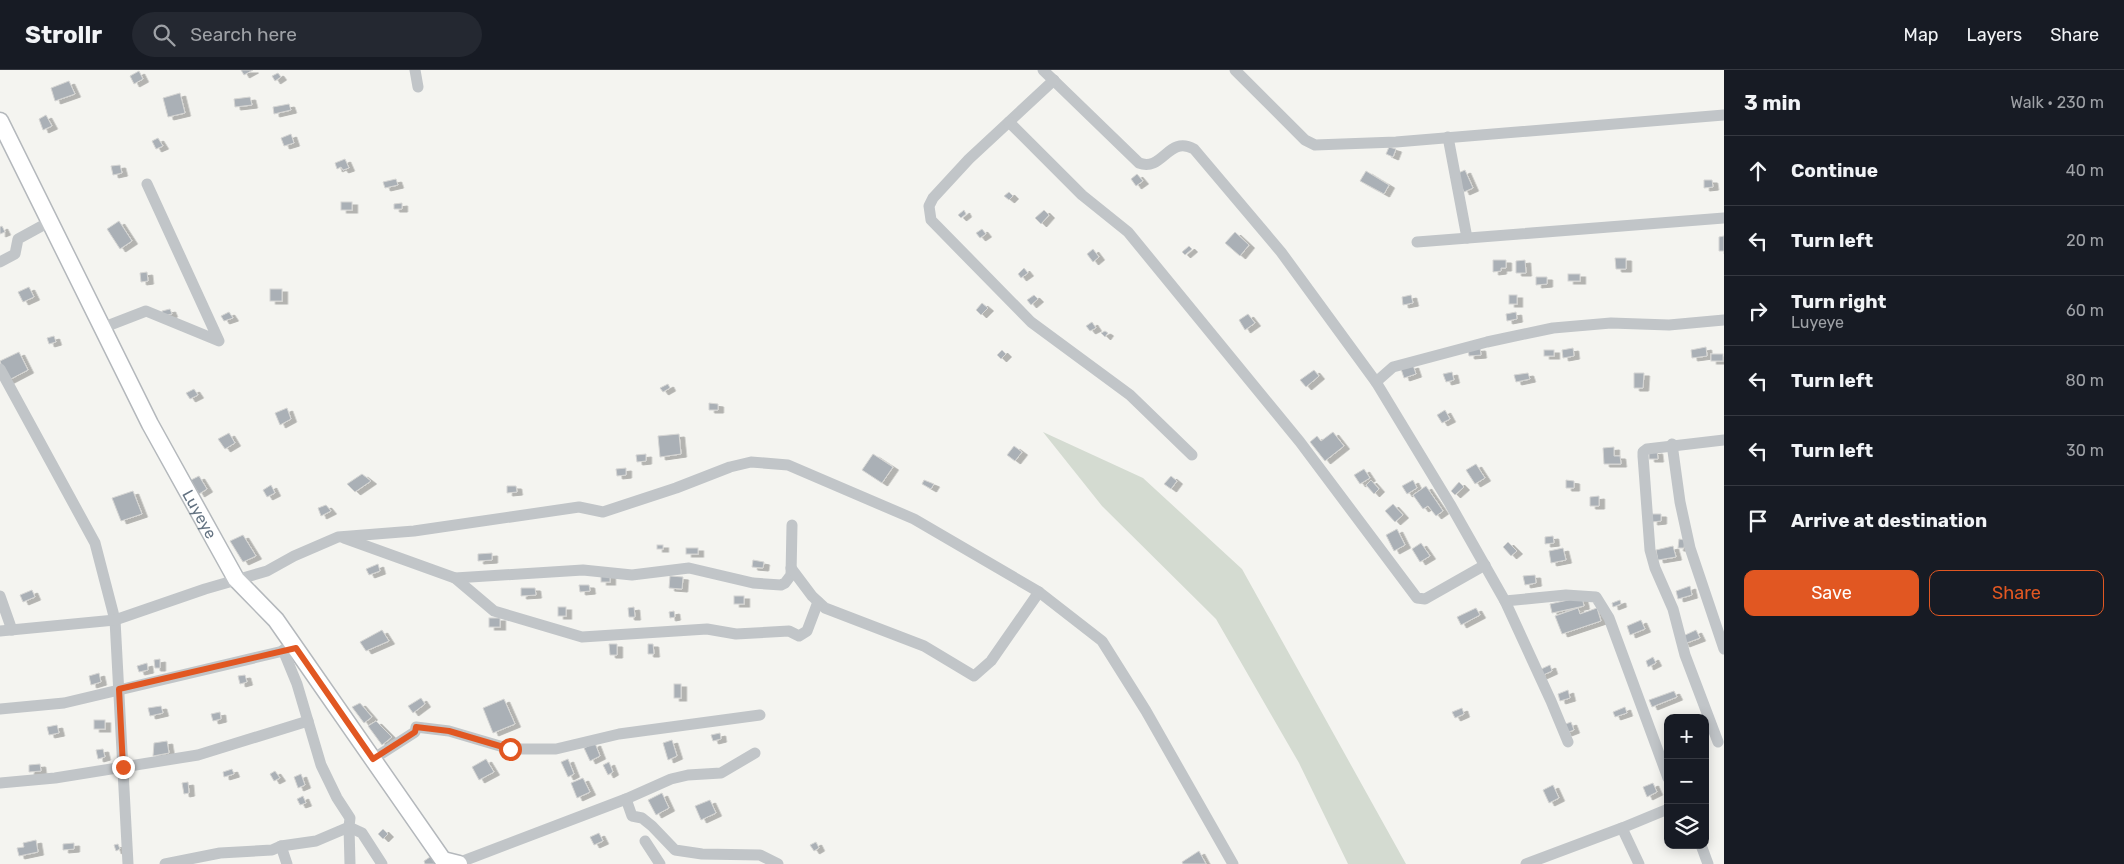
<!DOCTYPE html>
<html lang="en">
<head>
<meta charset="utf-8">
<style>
  body { margin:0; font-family:Rubik,sans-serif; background:#242831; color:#f1f3f6 }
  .controls { position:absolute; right:15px; bottom:15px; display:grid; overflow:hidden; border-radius:10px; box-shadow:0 2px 12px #0003 }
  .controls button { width:45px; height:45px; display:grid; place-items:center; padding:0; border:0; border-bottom:1px solid #363941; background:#171b24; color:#f1f3f6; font:25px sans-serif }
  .stop { position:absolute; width:15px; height:15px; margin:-11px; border:4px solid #e15722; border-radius:50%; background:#fff }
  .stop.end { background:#e15722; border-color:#fff; box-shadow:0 1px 5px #0008 }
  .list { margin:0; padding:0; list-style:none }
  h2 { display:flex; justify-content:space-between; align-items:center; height:65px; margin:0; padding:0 20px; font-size:21px }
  h2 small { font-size:16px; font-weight:400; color:#9ea1a6 }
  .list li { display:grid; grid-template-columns:32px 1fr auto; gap:15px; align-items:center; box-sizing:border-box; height:70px; padding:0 20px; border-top:1px solid #363941 }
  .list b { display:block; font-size:19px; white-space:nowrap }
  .list p { margin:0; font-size:16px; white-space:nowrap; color:#9ea1a6 }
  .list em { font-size:16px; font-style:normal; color:#9ea1a6 }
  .actions { display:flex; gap:10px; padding:15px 20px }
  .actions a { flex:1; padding:11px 0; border:1px solid #e15722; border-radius:10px; text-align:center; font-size:18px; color:#e15722 }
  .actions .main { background:#e15722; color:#fff }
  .icon { flex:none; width:28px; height:28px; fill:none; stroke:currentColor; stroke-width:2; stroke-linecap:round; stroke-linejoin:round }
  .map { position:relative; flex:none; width:1724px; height:794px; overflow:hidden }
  header { display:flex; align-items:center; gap:30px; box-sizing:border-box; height:70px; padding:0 25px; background:#171b24; border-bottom:1px solid #363941 }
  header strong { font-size:24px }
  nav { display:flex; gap:28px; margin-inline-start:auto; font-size:18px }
  .search { width:350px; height:45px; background:#242831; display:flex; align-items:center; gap:12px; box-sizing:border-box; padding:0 18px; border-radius:28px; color:#9ea1a6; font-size:19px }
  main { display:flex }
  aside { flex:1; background:#171b24 }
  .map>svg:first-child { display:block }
  .green { fill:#d4dbd1 }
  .building { fill:#aab0b6; stroke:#d5d5d3; filter:url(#shadow) }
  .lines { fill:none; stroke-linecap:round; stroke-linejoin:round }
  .secondary-casing { stroke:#b4b8bc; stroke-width:19 }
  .street { stroke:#c1c5c8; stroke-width:11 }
  .secondary { stroke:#fff; stroke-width:16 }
  .route { stroke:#e15722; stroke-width:6 }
  .labels { text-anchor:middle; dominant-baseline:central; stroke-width:5; stroke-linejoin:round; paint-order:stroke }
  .street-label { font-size:16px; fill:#637281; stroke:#fff }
</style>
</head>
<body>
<header>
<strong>Strollr</strong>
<div class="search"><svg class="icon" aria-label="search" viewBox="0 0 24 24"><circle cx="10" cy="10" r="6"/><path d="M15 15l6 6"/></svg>Search here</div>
<nav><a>Map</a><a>Layers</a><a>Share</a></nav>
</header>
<main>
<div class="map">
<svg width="1724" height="794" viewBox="0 0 1724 794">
  <defs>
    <filter id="shadow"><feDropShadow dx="5.5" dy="3" stdDeviation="0" flood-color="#0004"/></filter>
  </defs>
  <rect width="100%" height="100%" fill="#f4f4f0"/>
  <path class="green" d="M1043,362L1143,408L1242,499L1406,794H1348L1299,693L1216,549L1102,436Z"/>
  <g class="building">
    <path d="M241,0H253L244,5Z"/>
    <path d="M139,1L143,9L134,14L130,6Z"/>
    <path d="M278,3L281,7L275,11L272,6Z"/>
    <path d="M69,11L75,24L55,31L51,18Z"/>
    <path d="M180,23L185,43L168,47L163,28Z"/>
    <path d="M250,27L252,35L235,37L234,29Z"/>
    <path d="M289,34L291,40L274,44L273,37Z"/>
    <path d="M46,45L52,56L43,60L39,49Z"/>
    <path d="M291,64L294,73L284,76L281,68Z"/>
    <path d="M158,68L163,76L156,79L152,71Z"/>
    <path d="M1389,77L1396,79L1393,87L1386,84Z"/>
    <path d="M345,89L349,98L343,100L341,97L337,99L335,93Z"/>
    <path d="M120,95L122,103L113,105L111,96Z"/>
    <path d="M1465,100L1473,118L1464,122L1456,104Z"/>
    <path d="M1366,101L1389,115L1384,124L1360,111Z"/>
    <path d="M1137,104L1143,111L1136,116L1131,109Z"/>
    <path d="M396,109L398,115L385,118L383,112Z"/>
    <path d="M1704,110H1712L1713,117L1704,118Z"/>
    <path d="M1009,122L1013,126L1009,130L1004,126Z"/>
    <rect x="341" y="132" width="11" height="8"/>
    <path d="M402,133V139H394V134Z"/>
    <path d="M964,140L966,144L961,148L958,145Z"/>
    <path d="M1044,140L1049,145L1041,154L1035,148Z"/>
    <path d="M119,151L132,171L120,179L107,159Z"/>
    <path d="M2,156L5,162L0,164V157Z"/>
    <path d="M982,159L986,164L980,168L976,163Z"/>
    <path d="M1235,162L1249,175L1240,186L1225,173Z"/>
    <path d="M1724,166V181H1719V167Z"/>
    <path d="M1189,176L1192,179L1185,185L1182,182Z"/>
    <path d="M1093,179L1099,187L1093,192L1087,184Z"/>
    <path d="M1615,188H1626V199H1616Z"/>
    <path d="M1493,190H1506V198H1501V201L1493,202Z"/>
    <path d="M1525,190L1526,203H1516V191Z"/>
    <path d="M1024,198L1028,203L1021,208L1018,204Z"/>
    <path d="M147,202L148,211L141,212L140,203Z"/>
    <rect x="1568" y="204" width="12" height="7"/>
    <path d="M1536,207H1547V214L1536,215Z"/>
    <path d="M29,217L34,227L23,232L18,222Z"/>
    <rect x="270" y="219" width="12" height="12"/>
    <path d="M1034,225L1038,229L1031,235L1027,230Z"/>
    <path d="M1411,225L1413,233L1403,235L1402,227Z"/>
    <rect x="1509" y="225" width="8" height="9"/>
    <path d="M982,233L988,238L981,245L976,240Z"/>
    <path d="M170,239L172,244L163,246L162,241Z"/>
    <path d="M229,242L233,248L224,251L221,246Z"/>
    <path d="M1516,242L1517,249L1507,251L1506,244Z"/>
    <path d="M1248,244L1255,253L1245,260L1239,250Z"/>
    <path d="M1092,252L1096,258L1090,261L1086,256Z"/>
    <path d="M1105,261L1108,263L1105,267L1101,263Z"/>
    <path d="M54,266L56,272L49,274L47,268Z"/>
    <path d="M1706,277L1707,286L1692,288L1691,280Z"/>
    <path d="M1480,278L1481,285L1469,286L1468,279Z"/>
    <path d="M1573,278L1574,286L1563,288L1562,280Z"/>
    <path d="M1002,280L1006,284L1001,289L997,285Z"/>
    <rect x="1544" y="280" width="10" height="6"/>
    <path d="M19,282L28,300L7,311L0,291Z"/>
    <rect x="1711" y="284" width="12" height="7"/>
    <path d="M1413,295L1416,304L1404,308L1401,299Z"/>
    <path d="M1314,300L1319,306L1306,317L1300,310Z"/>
    <path d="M1452,302L1454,310L1446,312L1443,304Z"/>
    <path d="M1528,303L1530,309L1516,312L1514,305Z"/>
    <path d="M1634,303H1644L1643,318H1634Z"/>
    <path d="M668,314L670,318L663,322L660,318Z"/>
    <path d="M194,319L198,325L190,329L186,323Z"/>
    <path d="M709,333L718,334V340H709Z"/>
    <path d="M287,338L291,349L280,355L275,343Z"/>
    <path d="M1445,340L1450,349L1442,353L1437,345Z"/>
    <path d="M1333,362L1344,376L1325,391L1310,372L1317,366L1321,371Z"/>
    <path d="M229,363L235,373L225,379L218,369Z"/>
    <path d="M679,364L681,384L660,387L658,366Z"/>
    <path d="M1014,376L1022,382L1015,391L1007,385Z"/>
    <path d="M1614,377V386H1620L1621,394H1604L1603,378Z"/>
    <path d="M1657,381L1658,389H1649V382Z"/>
    <path d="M646,384V391L637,392L636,385Z"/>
    <path d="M873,384L893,397L882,413L862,400Z"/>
    <path d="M1476,394L1485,408L1475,414L1466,400Z"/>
    <path d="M626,398V405L617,406L616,399Z"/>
    <path d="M1364,399L1370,408L1360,414L1354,405Z"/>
    <path d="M362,404L371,411L355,422L347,414Z"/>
    <path d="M199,406L207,419L199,424L191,410Z"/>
    <path d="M1171,406L1177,411L1171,419L1164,414Z"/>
    <path d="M924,410L934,414L931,419L922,414Z"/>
    <path d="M1371,410L1379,419L1374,424L1366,415Z"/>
    <path d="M1413,410L1417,418L1407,424L1402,416Z"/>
    <path d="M1566,410L1574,411V418H1566Z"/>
    <path d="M1459,412L1464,417L1455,425L1451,421Z"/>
    <path d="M271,415L275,423L267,427L263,420Z"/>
    <path d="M507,416H516L517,422L507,423Z"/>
    <path d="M1426,416L1443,441L1436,446L1428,436L1423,439L1413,425Z"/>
    <path d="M133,421L142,444L121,451L112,428Z"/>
    <path d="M1599,426V436H1590V427Z"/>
    <path d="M1393,434L1403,445L1395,452L1385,441Z"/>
    <path d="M326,435L331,441L321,446L318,438Z"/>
    <path d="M1652,444H1661V451L1652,452Z"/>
    <path d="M1397,459L1405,475L1394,481L1386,465Z"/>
    <path d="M243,465L256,486L243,492L230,471Z"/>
    <path d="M1553,466L1554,473L1545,474V467Z"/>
    <path d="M1679,469L1685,470L1684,478H1678Z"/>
    <path d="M1508,472L1517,481L1511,486L1503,477Z"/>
    <path d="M1421,473L1430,486L1420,492L1412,479Z"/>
    <rect x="657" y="475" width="6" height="4"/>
    <path d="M1673,476L1676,487L1658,490L1656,480Z"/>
    <rect x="686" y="478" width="12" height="6"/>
    <path d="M1563,478L1566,490L1551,493L1549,481Z"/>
    <path d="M492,483V490L478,491V484Z"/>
    <path d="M753,490L764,492L763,498L752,497Z"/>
    <path d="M378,494L380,501L369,505L366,499Z"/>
    <rect x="601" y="505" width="9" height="7"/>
    <path d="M1535,505L1536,513L1525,515L1523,506Z"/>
    <path d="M670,506L683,507L682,519L669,518Z"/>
    <path d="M579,515H589L590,521L580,522Z"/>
    <path d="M1690,516L1692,525L1678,529L1676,521Z"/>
    <path d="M521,518H535L536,525L521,526Z"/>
    <path d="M32,520L35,527L23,532L20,525Z"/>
    <rect x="734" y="526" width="10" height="8"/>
    <path d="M1582,527L1584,536L1552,543L1550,534Z"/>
    <path d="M1620,530L1621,534L1613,537L1612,533Z"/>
    <rect x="558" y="537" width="8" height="9"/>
    <path d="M634,537L635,547H629L628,538Z"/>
    <path d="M1476,538L1480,545L1461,555L1457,547Z"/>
    <path d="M1578,538L1580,544L1597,538L1601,551L1562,564L1555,546Z"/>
    <path d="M674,541L675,547L670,548L669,542Z"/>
    <rect x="489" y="548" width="11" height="9"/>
    <path d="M1641,550L1645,559L1630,565L1627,556Z"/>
    <path d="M382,560L389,571L366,581L360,572Z"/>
    <path d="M1696,560L1700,568L1684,574L1681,567Z"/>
    <path d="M609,574H617V585H610Z"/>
    <path d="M648,574H653L654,584H648Z"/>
    <path d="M1653,587L1656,593L1648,597L1646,591Z"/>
    <path d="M160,589V598H155L154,590Z"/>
    <path d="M147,593L148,600L139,602L137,596Z"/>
    <path d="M1550,595L1552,601L1541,606L1539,600Z"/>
    <path d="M99,603L101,612L91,615L89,606Z"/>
    <path d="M245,605L247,612L240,614L238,606Z"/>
    <rect x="674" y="614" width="7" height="14"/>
    <path d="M1568,620L1570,628L1560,631L1558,624Z"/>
    <path d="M1674,621L1677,627L1652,637L1649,630Z"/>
    <path d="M421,628L425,634L413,643L408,636Z"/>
    <path d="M504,629L515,654L493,663L483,638Z"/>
    <path d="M360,633L372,647L364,653L352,637Z"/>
    <path d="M161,636L163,643L150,646L148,638Z"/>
    <path d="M1625,637L1627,643L1615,647L1613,642Z"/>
    <path d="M1462,638L1464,644L1455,648L1452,642Z"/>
    <path d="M220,642L221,649L213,651L211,644Z"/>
    <rect x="94" y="650" width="11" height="9"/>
    <path d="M376,651L392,667L382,675L368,656Z"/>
    <path d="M1571,652L1574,660L1566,663L1563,655Z"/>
    <path d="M57,655L59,663L49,665L47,657Z"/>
    <path d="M720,663L721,669L713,671L711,665Z"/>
    <path d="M672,670L677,686L668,690L663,673Z"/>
    <path d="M167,671L169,683L153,686L154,673Z"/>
    <path d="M595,673L600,686L590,691L584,678Z"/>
    <path d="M103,679L105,687L98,689L96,680Z"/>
    <path d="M486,689L494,702L479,710L472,697Z"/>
    <path d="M568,689L574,704L568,707L561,692Z"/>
    <path d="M609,692L613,702L608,705L603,695Z"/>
    <path d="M40,694L41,701L29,702V695Z"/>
    <path d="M232,699L234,704L224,707L223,702Z"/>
    <path d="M275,701L280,708L274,711L270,704Z"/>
    <path d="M301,704L305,715L298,718L294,707Z"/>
    <path d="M583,708L590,722L577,728L571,713Z"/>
    <path d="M188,712L189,723L184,724L182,713Z"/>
    <path d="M1653,713L1657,722L1647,727L1643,717Z"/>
    <path d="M1553,715L1559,728L1549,733L1543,720Z"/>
    <path d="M662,723L669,738L656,745L648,730Z"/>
    <path d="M303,726L306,733L300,735L297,729Z"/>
    <path d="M710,730L716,743L701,750L695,736Z"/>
    <path d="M383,759L388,764L383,769L378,764Z"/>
    <path d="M599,763L603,771L594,775L590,767Z"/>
    <path d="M36,770L38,782L19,786L17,778L24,777L23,773Z"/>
    <path d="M816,772L819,778L814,781L810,775Z"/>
    <path d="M74,773V779L63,780V774Z"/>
    <path d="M118,774L120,779L116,781L114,775Z"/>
    <path d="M1199,781L1206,794H1183L1182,792Z"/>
    <path d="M433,785L439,794H425L424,791Z"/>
  </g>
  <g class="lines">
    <g class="secondary-casing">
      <g id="secondary">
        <path id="s1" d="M0,51L150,354L236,509L276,550L443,790L459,794"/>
      </g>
    </g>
    <g class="street">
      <path d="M415,0L418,17"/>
      <path d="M1043,0L1139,93C1163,102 1168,65 1194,79L1281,182L1376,312L1450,434L1505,531L1566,525L1596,527L1609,548L1668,708"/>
      <path d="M1235,0L1305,70L1315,75L1396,72L1724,45"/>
      <path d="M1054,10L969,89L933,128L929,136L931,150L1031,252L1130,325L1192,385"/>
      <path d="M1009,52L1082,125L1128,162L1300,372L1417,528L1425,529L1485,495"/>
      <path d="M1448,67L1467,168"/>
      <path d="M1417,172L1724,148"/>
      <path d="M0,192L15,184L18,169L49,152"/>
      <path d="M102,258L146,241L219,271L147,114"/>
      <path d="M0,299L95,473L115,550L128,794"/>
      <path d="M1376,312L1393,297L1487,272L1553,258L1611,253L1669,255L1724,250"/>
      <path d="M1672,374L1680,432L1690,478L1724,579"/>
      <path d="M344,468L455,508L583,500L632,505L689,498L753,513L781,515L785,513L791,505L792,455"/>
      <path d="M791,498L812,526L825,538L924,576L974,606L991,591L1039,522"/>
      <path d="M455,508L494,541L582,567L707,559L736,564L789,561L799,566L807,561L818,532"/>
      <path d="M0,526L12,560"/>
      <path d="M1505,531L1551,631L1568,672"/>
      <path d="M0,561L115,550L205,519L267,501L294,486L338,467L414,461L579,437L603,442L676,418L730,397L751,392L788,395L914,449L1039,522L1102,571L1146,641L1233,794"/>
      <path d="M283,580L297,614L321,695L337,728L350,748L349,757L362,763L382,794"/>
      <path d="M0,639L64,633L296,578"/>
      <path d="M1718,672L1685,585L1673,539L1655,498L1650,480L1643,386V382L1647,379L1724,370"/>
      <path d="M373,689L415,662L416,657L449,661L510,679H556L619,664L760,645"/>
      <path d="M0,713L55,708L198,685L308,651"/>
      <path d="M626,729L632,746L642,748L652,756L675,780L702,784L760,785L778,794"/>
      <path d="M645,771L660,794"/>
      <path d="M1701,775L1708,794"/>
      <path d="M281,776L287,794"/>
      <path d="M458,793L626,729L671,709L688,705L721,703L755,683"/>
      <path d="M165,794L220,783L272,780L281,776L316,771L349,757L350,794"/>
      <path d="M1526,794L1622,758"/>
      <path d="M1639,794L1622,758L1668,739"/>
    </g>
    <use href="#secondary" class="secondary"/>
  </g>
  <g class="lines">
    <path class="route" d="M123,697L119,619L296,578L373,689L415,662L416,657L449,661L510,679"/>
  </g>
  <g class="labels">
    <g class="street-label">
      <text stroke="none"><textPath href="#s1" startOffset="441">Luyeye</textPath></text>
    </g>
  </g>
</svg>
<div class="controls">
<button>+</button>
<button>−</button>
<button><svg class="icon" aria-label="layers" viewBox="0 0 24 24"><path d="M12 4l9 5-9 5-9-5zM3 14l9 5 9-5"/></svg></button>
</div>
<div class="stop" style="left:510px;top:679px"></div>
<div class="stop end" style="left:123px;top:697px"></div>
</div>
<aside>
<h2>3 min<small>Walk · 230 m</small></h2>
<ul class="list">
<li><svg class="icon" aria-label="ahead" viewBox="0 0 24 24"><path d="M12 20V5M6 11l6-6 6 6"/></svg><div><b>Continue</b></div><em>40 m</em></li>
<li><svg class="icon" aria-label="left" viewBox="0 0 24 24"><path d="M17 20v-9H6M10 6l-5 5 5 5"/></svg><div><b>Turn left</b></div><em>20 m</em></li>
<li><svg class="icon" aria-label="right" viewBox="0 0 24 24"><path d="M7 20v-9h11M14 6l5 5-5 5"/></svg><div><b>Turn right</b><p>Luyeye</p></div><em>60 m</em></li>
<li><svg class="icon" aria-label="left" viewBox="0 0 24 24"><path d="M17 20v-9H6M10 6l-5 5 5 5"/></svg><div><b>Turn left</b></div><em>80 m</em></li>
<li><svg class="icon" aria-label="left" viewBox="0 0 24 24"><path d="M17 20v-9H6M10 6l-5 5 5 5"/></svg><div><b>Turn left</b></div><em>30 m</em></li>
<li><svg class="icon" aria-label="arrive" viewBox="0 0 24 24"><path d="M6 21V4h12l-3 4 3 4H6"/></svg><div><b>Arrive at destination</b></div></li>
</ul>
<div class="actions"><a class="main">Save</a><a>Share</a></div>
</aside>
</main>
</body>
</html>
